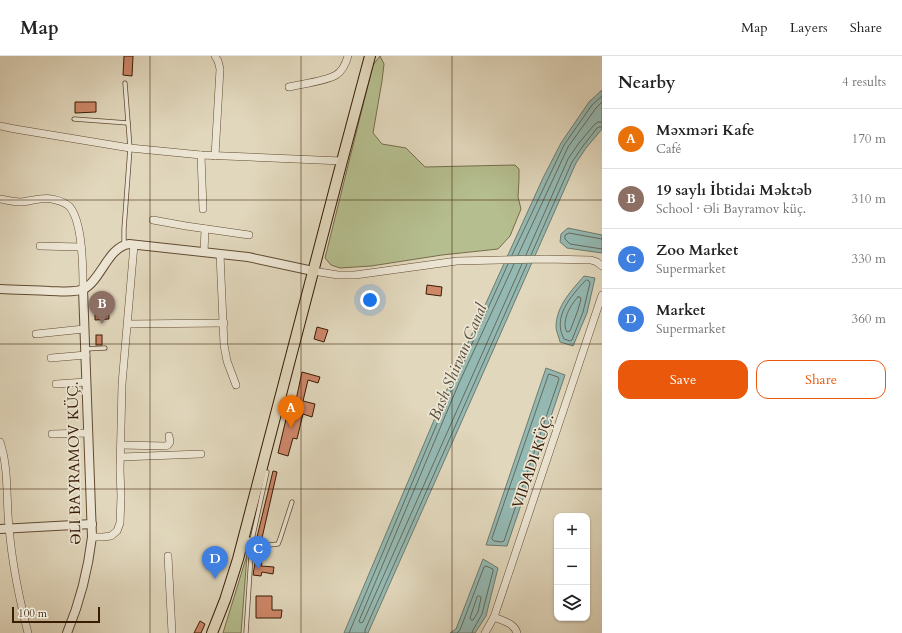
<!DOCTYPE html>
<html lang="en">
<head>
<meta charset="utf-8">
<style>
  body { margin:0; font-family:Cardo,serif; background:#f6f6f6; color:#222 }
  .controls { position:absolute; right:12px; bottom:12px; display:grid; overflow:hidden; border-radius:8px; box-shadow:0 1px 3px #0004 }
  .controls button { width:36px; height:36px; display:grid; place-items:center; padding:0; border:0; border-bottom:1px solid #e0e0e0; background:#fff; color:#222; font:20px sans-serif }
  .scale { position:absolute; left:12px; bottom:10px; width:88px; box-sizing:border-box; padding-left:4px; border:2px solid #381c04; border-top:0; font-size:11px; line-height:14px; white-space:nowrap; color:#381c04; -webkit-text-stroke:3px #ece5d3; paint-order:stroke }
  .you { position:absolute; left:370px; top:244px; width:14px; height:14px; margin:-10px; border:3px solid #fff; border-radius:50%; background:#1a73e8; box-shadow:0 0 0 6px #1a73e833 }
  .badge { display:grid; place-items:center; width:26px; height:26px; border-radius:50%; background:#ea580c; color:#fff; font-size:13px; font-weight:700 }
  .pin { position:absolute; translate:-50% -33px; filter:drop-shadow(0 1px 2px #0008) }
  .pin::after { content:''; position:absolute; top:21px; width:14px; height:12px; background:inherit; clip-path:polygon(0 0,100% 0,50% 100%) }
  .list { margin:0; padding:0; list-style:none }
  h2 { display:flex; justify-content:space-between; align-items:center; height:52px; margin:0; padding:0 16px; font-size:17px }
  h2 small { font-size:13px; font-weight:400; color:#767676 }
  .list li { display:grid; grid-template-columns:26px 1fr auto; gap:12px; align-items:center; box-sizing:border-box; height:60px; padding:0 16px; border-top:1px solid #e0e0e0 }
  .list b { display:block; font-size:15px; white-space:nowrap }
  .list p { margin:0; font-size:13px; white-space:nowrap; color:#767676 }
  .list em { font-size:13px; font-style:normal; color:#767676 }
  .actions { display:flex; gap:8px; padding:12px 16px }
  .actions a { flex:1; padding:9px 0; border:1px solid #ea580c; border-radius:12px; text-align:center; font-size:14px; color:#ea580c }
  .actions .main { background:#ea580c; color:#fff }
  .icon { flex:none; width:22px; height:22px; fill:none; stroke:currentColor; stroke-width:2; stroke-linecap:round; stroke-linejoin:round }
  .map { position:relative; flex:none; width:602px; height:577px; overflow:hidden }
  header { display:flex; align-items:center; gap:24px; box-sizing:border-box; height:56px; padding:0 20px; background:#fff; border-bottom:1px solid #e0e0e0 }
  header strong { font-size:19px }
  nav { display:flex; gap:22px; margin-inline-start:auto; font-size:14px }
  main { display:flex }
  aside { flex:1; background:#fff }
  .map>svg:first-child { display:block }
  .green { fill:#b5be8f; stroke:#766d4a }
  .water { fill:#94b9b3; stroke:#6f7a6d }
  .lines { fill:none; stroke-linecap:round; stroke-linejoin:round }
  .shore { stroke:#666a5c; stroke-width:1 }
  .building { fill:#ce8769; stroke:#381c04 }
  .service-casing { stroke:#624b32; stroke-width:5 }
  .minor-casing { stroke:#624b32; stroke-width:8 }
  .tertiary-casing { stroke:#624b32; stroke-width:10 }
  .primary-casing { stroke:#381c04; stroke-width:12 }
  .service { stroke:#ece5d3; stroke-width:3.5 }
  .minor { stroke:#ece5d3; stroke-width:7 }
  .tertiary { stroke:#ece5d3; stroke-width:8 }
  .primary { stroke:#e1d7bc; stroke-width:10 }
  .grid { fill:none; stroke:#381c04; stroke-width:1; stroke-opacity:0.55 }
  .labels { text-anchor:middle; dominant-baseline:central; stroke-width:3.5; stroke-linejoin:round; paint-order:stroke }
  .street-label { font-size:15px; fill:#381c04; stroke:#ece5d3 }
  .water-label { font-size:16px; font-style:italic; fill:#544b39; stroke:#ece5d3 }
</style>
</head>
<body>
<header>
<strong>Map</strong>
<nav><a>Map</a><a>Layers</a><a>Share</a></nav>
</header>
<main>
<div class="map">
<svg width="602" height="577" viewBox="0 0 602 577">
  <rect width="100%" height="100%" fill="#e1d7bc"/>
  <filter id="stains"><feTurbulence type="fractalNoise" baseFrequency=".005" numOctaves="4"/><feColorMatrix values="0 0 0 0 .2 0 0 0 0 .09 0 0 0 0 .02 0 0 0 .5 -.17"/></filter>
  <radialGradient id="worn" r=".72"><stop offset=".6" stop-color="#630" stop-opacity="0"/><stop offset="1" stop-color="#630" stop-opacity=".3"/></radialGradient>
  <g class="green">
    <path d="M380,0L384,8L382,25L373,77L382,88L406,92L425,111L515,109L519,113V123L518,141L521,153L510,180L498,193L442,199L371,210L340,212L331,209L325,202L373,9Z"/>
    <path d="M247,499L241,577H223Z"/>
  </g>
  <g class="water">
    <path d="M602,34V73L586,92L576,107L368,577H344L451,324L543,122L561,87L589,46Z"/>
    <path d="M568,172L602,179V197L567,192L560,186L561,178Z"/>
    <path d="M584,220L595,222L587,257L573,290L560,286C559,281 556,275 556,271C556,250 572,234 584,220Z"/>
    <path d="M546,312L565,319L507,490L486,489Z"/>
    <path d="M483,503L498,512L486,560L475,577H450L456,573Z"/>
  </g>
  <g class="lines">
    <g class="shore">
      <path d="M602,183L569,177L565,179V183L570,188L602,193"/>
      <path d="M512,199L564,89L592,49L602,40"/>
      <path d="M518,199L568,91L596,52L602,46"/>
      <path d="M526,199L568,103L579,87L594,69L598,66H602"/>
      <path d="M531,199L572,106L583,90L597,72L599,71H602"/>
      <path d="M514,208L459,327L359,565L360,567L363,566L522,208"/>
      <path d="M587,224L589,225L590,227L583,256L572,284L570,285L564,283C552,261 571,240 585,225Z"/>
      <path d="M578,241H580L581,243L578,254L570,275L567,276C561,266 570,249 578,241Z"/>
      <path d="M549,318L558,321L559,323L504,485L502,486L494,485L492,483Z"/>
      <path d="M479,540L481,541V542L478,556L473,564H471L470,562L477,541Z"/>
      <path d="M349,577L455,325L508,208"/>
      <path d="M365,577V574L527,208"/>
      <path d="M457,577L460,574L484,511L486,510L493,513V515L482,558L473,574L472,577"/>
    </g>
  </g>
  <g class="building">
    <path d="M124,0H133L132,20L123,19Z"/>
    <path d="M75,46H96V56L75,57Z"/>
    <path d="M427,229L442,231L441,240L426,238Z"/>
    <path d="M95,244H108L109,263L95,264Z"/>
    <path d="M317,271L328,274L324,286L314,283Z"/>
    <rect x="96" y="279" width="6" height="10"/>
    <path d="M302,316L320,321L318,327L308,324L303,345L315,348L312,361L303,358L297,383L293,382L288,400L278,397L291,342L296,344Z"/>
    <path d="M273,415L277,416L262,482L257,481Z"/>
    <path d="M255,507H262L261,510L274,511L273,518L262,516L261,520L253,519Z"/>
    <path d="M256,540H272V554H282L281,562H256Z"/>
    <path d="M200,565L205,568L201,577H194Z"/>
  </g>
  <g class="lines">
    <g class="service-casing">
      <g id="service">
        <path d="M74,63L128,67"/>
        <path d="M124,189V173L130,92L125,27"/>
        <path d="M85,293L105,292"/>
        <path d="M267,416L252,484L269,489L278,488L280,483L292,446"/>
        <path d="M244,482L252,484L246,577"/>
      </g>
    </g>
    <g class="minor-casing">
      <g id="minor">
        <path d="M215,0L218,5L220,13L215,100"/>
        <path d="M289,31C302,28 326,25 336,19C343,15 346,7 348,0"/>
        <path d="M0,70L15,73L130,92L201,99L342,105"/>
        <path d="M201,99L203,153"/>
        <path d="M0,143C7,144 14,146 21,146C32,145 41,141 52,143C57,144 64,146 69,150C83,165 83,213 83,233"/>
        <path d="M153,164L186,170L249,179"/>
        <path d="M40,190L81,191"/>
        <path d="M204,196L205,173"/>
        <path d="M220,198L224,289L227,305L236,329"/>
        <path d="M313,215L338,219H355L457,205L545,203L591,204L597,206L602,210"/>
        <path d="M128,268L224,267"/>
        <path d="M36,278L84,273"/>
        <path d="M51,302L86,299"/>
        <path d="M56,328L86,326"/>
        <path d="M52,378L88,377"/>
        <path d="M0,386C9,412 6,444 9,471C12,507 19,542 28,577"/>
        <path d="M121,389L166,390L168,389L170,386L169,380"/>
        <path d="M121,401L201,398"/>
        <path d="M92,481H103L111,480L117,475L120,467L121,440L120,414L122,328L134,189"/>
        <path d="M168,500L172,577"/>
        <path d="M494,561C503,565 514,567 517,577"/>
        <path d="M485,577L494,561L602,239"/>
      </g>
    </g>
    <g class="tertiary-casing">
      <g id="tertiary">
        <path d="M0,233C17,234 33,234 50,235C59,235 75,237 84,233C101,224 108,191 129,188L248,201L313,215"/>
        <path d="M0,473L92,468"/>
        <path d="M67,577C80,546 88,514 92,481L83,233"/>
      </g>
    </g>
    <g class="primary-casing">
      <path id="primary" d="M212,577L225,544L238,503L342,105L370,0"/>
    </g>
    <use href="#service" class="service"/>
    <use href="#minor" class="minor"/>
    <use href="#tertiary" class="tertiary"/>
    <use href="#primary" class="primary"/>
  </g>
  <path class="grid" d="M150,0V577M301,0V577M452,0V577M0,144H602M0,288H602M0,433H602"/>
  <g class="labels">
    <g class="street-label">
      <text transform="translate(533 405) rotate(-71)">VIDADI KÜÇ.</text>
      <text transform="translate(74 407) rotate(-91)">ƏLI BAYRAMOV KÜÇ.</text>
    </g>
    <g class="water-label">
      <text transform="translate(458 306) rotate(-67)">Bash Shirvan Canal</text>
    </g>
  </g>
  <rect width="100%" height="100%" filter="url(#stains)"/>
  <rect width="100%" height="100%" fill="url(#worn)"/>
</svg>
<div class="controls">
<button>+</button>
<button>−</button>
<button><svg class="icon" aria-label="layers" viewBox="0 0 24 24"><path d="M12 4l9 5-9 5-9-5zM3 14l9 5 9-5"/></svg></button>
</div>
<div class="scale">100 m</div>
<div class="you"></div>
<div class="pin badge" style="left:291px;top:372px;background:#e8710a">A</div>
<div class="pin badge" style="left:102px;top:268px;background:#8d6e63">B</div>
<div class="pin badge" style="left:258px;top:513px;background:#3f7fe0">C</div>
<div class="pin badge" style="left:215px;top:523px;background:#3f7fe0">D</div>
</div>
<aside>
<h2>Nearby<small>4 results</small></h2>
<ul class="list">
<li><span class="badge" style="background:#e8710a">A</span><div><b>Məxməri Kafe</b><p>Café</p></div><em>170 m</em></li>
<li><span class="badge" style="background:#8d6e63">B</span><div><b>19 saylı İbtidai Məktəb</b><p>School · Əli Bayramov küç.</p></div><em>310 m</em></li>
<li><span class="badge" style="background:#3f7fe0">C</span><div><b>Zoo Market</b><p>Supermarket</p></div><em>330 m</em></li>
<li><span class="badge" style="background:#3f7fe0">D</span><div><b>Market</b><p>Supermarket</p></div><em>360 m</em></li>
</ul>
<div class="actions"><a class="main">Save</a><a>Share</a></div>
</aside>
</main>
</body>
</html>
